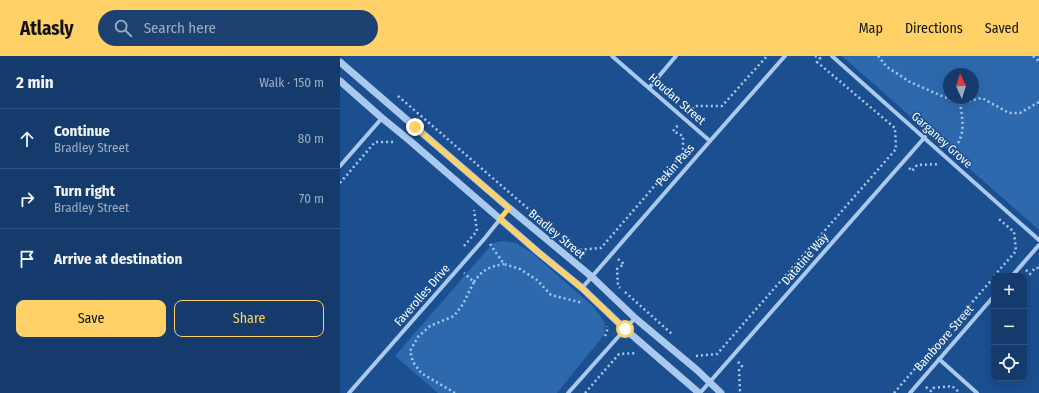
<!DOCTYPE html>
<html lang="en">
<head>
<meta charset="utf-8">
<style>
  body { margin:0; font-family:"Fira Sans Condensed",sans-serif; background:#1d4271; color:#f1f3f6 }
  .controls { position:absolute; right:12px; bottom:12px; display:grid; overflow:hidden; border-radius:8px; box-shadow:0 4px 16px #0002 }
  .controls button { width:36px; height:36px; display:grid; place-items:center; padding:0; border:0; border-bottom:1px solid #33557e; background:#143b6b; color:#f1f3f6; font:20px sans-serif }
  .compass { position:absolute; left:603px; top:12px; width:36px; height:36px; border-radius:50%; background:#143b6b; box-shadow:0 4px 16px #0002; rotate:356deg }
  .stop { position:absolute; width:12px; height:12px; margin:-9px; border:3px solid #ffd166; border-radius:50%; background:#fff }
  .stop.end { background:#ffd166; border-color:#fff; box-shadow:0 1px 4px #0008 }
  .list { margin:0; padding:0; list-style:none }
  h2 { display:flex; justify-content:space-between; align-items:center; height:52px; margin:0; padding:0 16px; font-size:17px }
  h2 small { font-size:13px; font-weight:400; color:#9dadc1 }
  .list li { display:grid; grid-template-columns:26px 1fr auto; gap:12px; align-items:center; box-sizing:border-box; height:60px; padding:0 16px; border-top:1px solid #33557e }
  .list b { display:block; font-size:15px; white-space:nowrap }
  .list p { margin:0; font-size:13px; white-space:nowrap; color:#9dadc1 }
  .list em { font-size:13px; font-style:normal; color:#9dadc1 }
  .actions { display:flex; gap:8px; padding:12px 16px }
  .actions a { flex:1; padding:9px 0; border:1px solid #ffd166; border-radius:8px; text-align:center; font-size:14px; color:#ffd166 }
  .actions .main { background:#ffd166; color:#111 }
  .icon { flex:none; width:22px; height:22px; fill:none; stroke:currentColor; stroke-width:2; stroke-linecap:round; stroke-linejoin:round }
  .map { position:relative; flex:none; width:699px; height:337px; overflow:hidden }
  header { display:flex; align-items:center; gap:24px; box-sizing:border-box; height:56px; padding:0 20px; background:#ffd166; color:#111 }
  header strong { font-size:19px }
  nav { display:flex; gap:22px; margin-inline-start:auto; font-size:14px }
  .search { width:280px; height:36px; background:#1d4271; display:flex; align-items:center; gap:10px; box-sizing:border-box; padding:0 14px; border-radius:22px; color:#9dadc1; font-size:15px }
  main { display:flex }
  aside { flex:1; background:#143b6b }
  .map>svg:first-child { display:block }
  .green { fill:#2e69ad; fill-rule:evenodd }
  .lines { fill:none; stroke-linecap:round; stroke-linejoin:round }
  .path { stroke:#a9c9ee; stroke-width:2.5; stroke-dasharray:2 3; stroke-linecap:butt }
  .minor { stroke:#a9c9ee; stroke-width:4 }
  .tertiary { stroke:#a9c9ee; stroke-width:7 }
  .route { stroke:#ffd166; stroke-width:5 }
  .labels { text-anchor:middle; dominant-baseline:central; stroke-width:3; stroke-linejoin:round; paint-order:stroke }
  .street-label { font-size:12px; fill:#fff; stroke:#1b4f8f }
</style>
</head>
<body>
<header>
<strong>Atlasly</strong>
<div class="search"><svg class="icon" aria-label="search" viewBox="0 0 24 24"><circle cx="10" cy="10" r="6"/><path d="M15 15l6 6"/></svg>Search here</div>
<nav><a>Map</a><a>Directions</a><a>Saved</a></nav>
</header>
<main>
<aside>
<h2>2 min<small>Walk · 150 m</small></h2>
<ul class="list">
<li><svg class="icon" aria-label="ahead" viewBox="0 0 24 24"><path d="M12 20V5M6 11l6-6 6 6"/></svg><div><b>Continue</b><p>Bradley Street</p></div><em>80 m</em></li>
<li><svg class="icon" aria-label="right" viewBox="0 0 24 24"><path d="M7 20v-9h11M14 6l5 5-5 5"/></svg><div><b>Turn right</b><p>Bradley Street</p></div><em>70 m</em></li>
<li><svg class="icon" aria-label="arrive" viewBox="0 0 24 24"><path d="M6 21V4h12l-3 4 3 4H6"/></svg><div><b>Arrive at destination</b></div></li>
</ul>
<div class="actions"><a class="main">Save</a><a>Share</a></div>
</aside>
<div class="map">
<svg width="699" height="337" viewBox="0 0 699 337">
  <rect width="100%" height="100%" fill="#1b4f8f"/>
  <g class="green">
    <path d="M502,0H699V174ZM609,18H633V42H609Z"/>
    <path d="M162,185L176,187L192,197L254,251L265,267L264,279L217,337H98L55,300L153,187Z"/>
  </g>
  <g class="lines">
    <g class="path">
      <path d="M538,0L547,11L570,26L602,40L620,47L642,42L669,57H680L699,46"/>
      <path d="M693,0L699,5"/>
      <path d="M58,40L193,157"/>
      <path d="M349,57L355,50H382L427,0"/>
      <path d="M612,95C626,80 623,66 620,47"/>
      <path d="M569,112L572,115L577,109L600,108"/>
      <path d="M0,127L35,86H55"/>
      <path d="M150,188L164,208L180,213L197,224L211,239L243,247"/>
      <path d="M124,190L137,175L134,154"/>
      <path d="M235,193L237,194L261,192L343,97V80L333,75L339,68"/>
      <path d="M278,203L284,208L277,213L278,230L280,232"/>
      <path d="M686,214L690,218L695,212H699"/>
      <path d="M654,220L676,195L674,176L659,163"/>
      <path d="M134,226C143,213 149,211 164,208"/>
      <path d="M285,236L332,278"/>
      <path d="M265,280L267,276V270"/>
      <path d="M356,300L377,298L556,93L555,72L477,6L480,2L475,0"/>
      <path d="M398,306L402,310L399,313L400,335L402,337"/>
      <path d="M586,331L591,335L593,332L612,330L620,337"/>
      <path d="M115,337L81,317L73,306L70,295L78,281L90,270L114,260L123,248L134,226L124,217"/>
      <path d="M245,337L279,298L297,297"/>
      <path d="M554,337L654,221"/>
    </g>
    <g class="minor">
      <path d="M272,0L370,85"/>
      <path d="M492,0L699,184"/>
      <path d="M309,32L336,0"/>
      <path d="M0,110L42,62"/>
      <path d="M672,220L699,189"/>
      <path d="M242,232L370,85L445,0"/>
      <path d="M599,303L637,337"/>
      <path d="M9,337L145,182L169,152"/>
      <path d="M228,337L295,262"/>
      <path d="M360,337L585,81"/>
      <path d="M570,337L654,240"/>
    </g>
    <g class="tertiary">
      <path d="M0,6L169,152L252,221L295,262L357,314L381,337"/>
      <path d="M0,25L42,62L69,84L198,196L242,232L285,273L359,337"/>
    </g>
  </g>
  <g class="lines">
    <path class="route" d="M75,71L169,152L160,163L198,196L242,232L285,273"/>
  </g>
  <g class="labels">
    <g class="street-label">
      <text transform="translate(337 43) rotate(41)">Houdan Street</text>
      <text transform="translate(602 84) rotate(42)">Garganey Grove</text>
      <text transform="translate(335 109) rotate(-49)">Pekin Pass</text>
      <text transform="translate(217 178) rotate(40)">Bradley Street</text>
      <text transform="translate(465 203) rotate(-49)">Datatine Way</text>
      <text transform="translate(82 239) rotate(-49)">Faverolles Drive</text>
      <text transform="translate(604 282) rotate(-49)">Bamboore Street</text>
    </g>
  </g>
</svg>
<div class="controls">
<button>+</button>
<button>−</button>
<button><svg class="icon" aria-label="locate" viewBox="0 0 24 24"><circle cx="12" cy="12" r="6"/><path d="M12 2v4M12 18v4M2 12h4M18 12h4"/></svg></button>
</div>
<svg class="compass" viewBox="-18 -18 36 36"><path d="M0-13l5 13h-10z" fill="#e53935"/><path d="M0 13l5-13h-10z" fill="#9dadc1"/></svg>
<div class="stop" style="left:285px;top:273px"></div>
<div class="stop end" style="left:75px;top:71px"></div>
</div>
</main>
</body>
</html>
